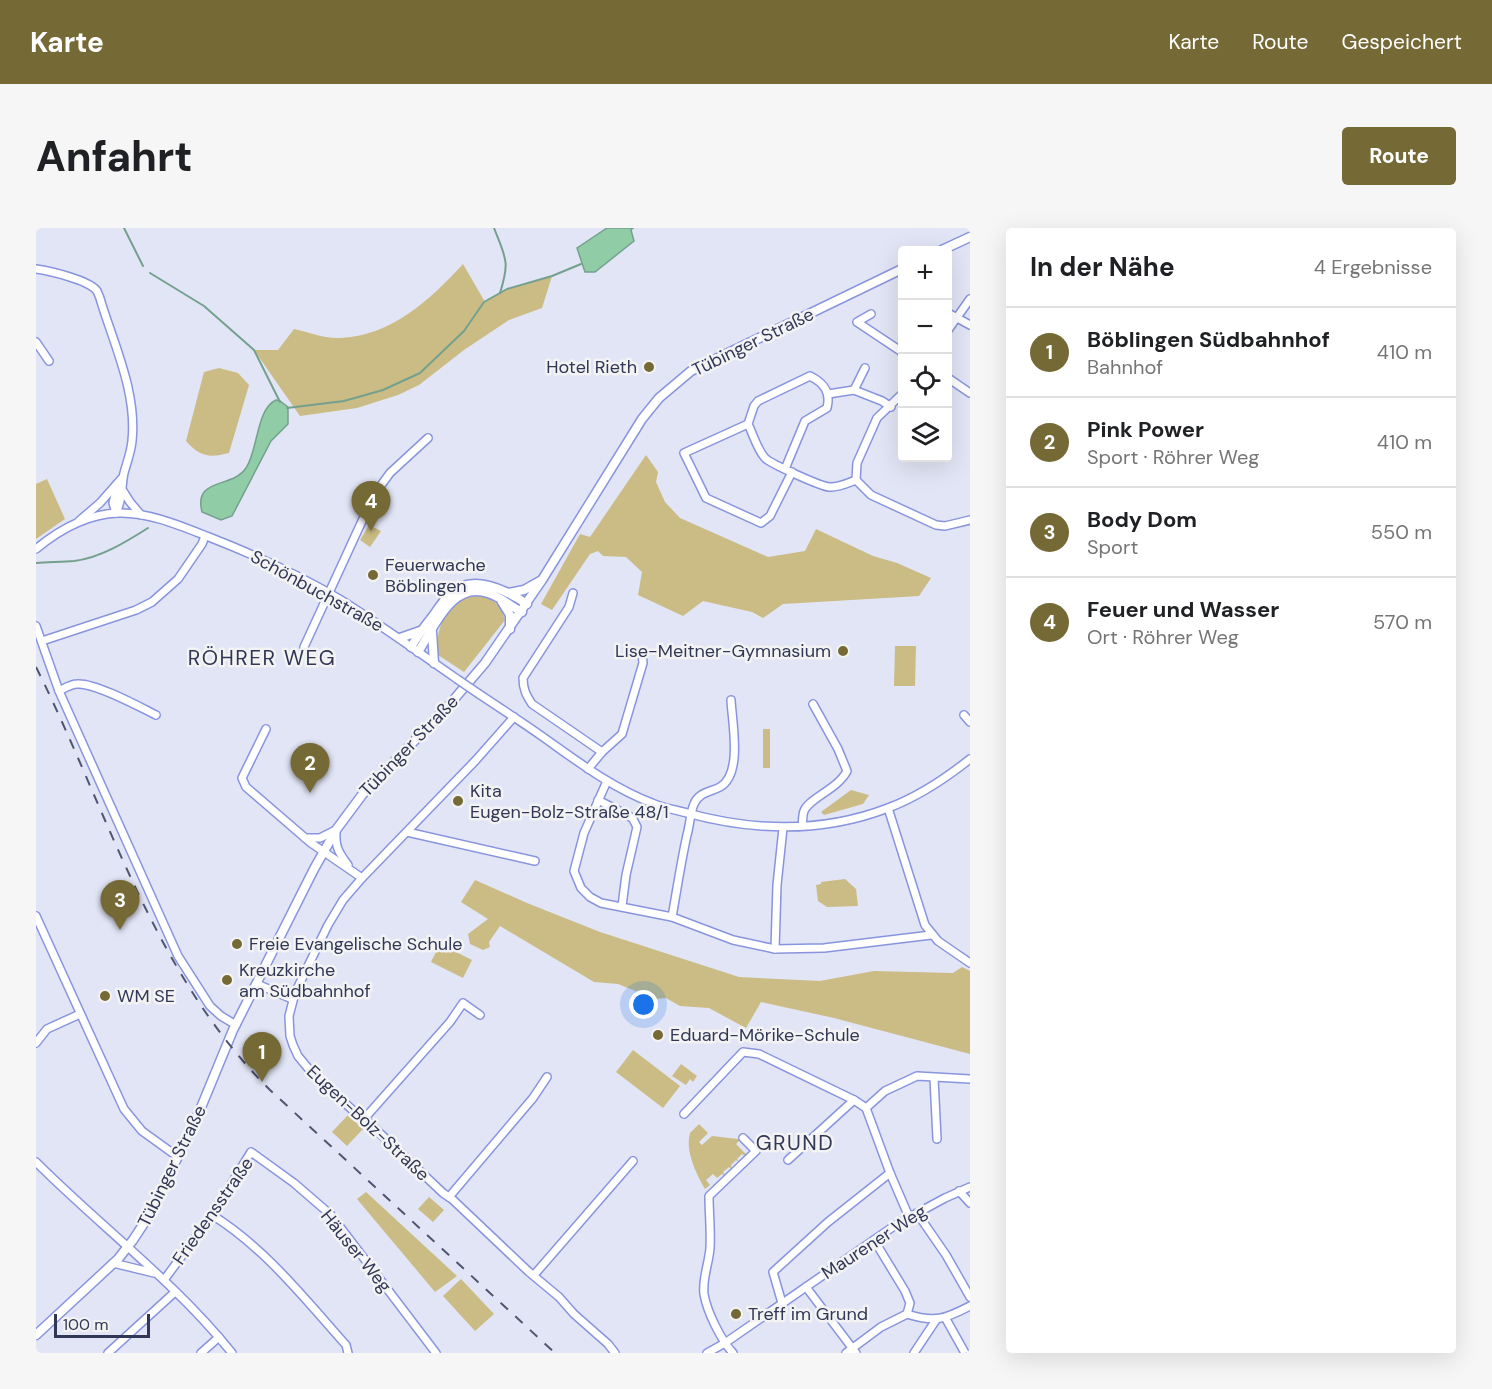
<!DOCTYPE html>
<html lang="de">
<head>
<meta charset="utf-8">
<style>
  body { margin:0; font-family:"DM Sans",sans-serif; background:#f6f6f6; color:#202124 }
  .controls { position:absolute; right:18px; top:18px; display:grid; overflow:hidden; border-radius:6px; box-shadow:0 6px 24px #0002 }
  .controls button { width:54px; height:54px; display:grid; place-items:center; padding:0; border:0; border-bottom:2px solid #e0e0e0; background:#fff; color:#202124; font:30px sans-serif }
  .scale { position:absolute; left:18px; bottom:15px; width:96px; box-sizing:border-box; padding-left:6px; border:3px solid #313756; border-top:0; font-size:16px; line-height:21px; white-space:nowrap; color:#313756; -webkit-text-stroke:4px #f3f3f3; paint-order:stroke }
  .you { position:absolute; left:608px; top:777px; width:21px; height:21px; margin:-15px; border:4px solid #fff; border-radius:50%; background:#1a73e8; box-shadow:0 0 0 9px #1a73e833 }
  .badge { display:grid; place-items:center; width:39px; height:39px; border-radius:50%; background:#756936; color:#fff; font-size:20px; font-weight:700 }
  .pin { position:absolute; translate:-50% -50px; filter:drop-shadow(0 2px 3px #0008) }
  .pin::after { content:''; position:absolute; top:32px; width:21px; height:18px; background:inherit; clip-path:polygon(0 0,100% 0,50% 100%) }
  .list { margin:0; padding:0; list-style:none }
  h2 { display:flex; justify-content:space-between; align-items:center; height:78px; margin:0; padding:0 24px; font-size:26px }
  h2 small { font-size:20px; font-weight:400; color:#757577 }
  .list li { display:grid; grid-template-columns:39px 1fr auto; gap:18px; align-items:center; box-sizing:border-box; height:90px; padding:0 24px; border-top:2px solid #e0e0e0 }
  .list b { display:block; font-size:22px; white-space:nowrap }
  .list p { margin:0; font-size:20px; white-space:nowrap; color:#757577 }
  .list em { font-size:20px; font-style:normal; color:#757577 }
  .icon { flex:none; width:33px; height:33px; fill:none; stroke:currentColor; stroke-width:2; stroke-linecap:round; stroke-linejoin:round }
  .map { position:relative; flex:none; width:934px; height:1125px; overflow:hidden; border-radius:6px }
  header { display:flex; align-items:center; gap:36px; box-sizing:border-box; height:84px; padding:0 30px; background:#756936; color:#fff }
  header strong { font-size:28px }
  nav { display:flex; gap:33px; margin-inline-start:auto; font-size:21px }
  .intro { display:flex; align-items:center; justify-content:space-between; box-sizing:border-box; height:144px; padding:0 36px }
  h1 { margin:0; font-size:42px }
  .button { padding:15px 27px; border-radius:6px; background:#756936; color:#fff; font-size:21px; font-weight:700 }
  main { display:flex; gap:36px; padding:0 36px }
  aside { flex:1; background:#fff; border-radius:6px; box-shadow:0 6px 24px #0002 }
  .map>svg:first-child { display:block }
  .green { fill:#cabc84 }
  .water { fill:#90cda6; stroke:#74a08e; stroke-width:1.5 }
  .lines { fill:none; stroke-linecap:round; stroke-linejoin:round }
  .stream { stroke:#74a08e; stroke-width:2 }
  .minor-casing { stroke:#8895de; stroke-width:10 }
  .major-casing { stroke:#8895de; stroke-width:11 }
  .minor { stroke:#fff; stroke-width:7 }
  .major { stroke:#fff; stroke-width:8 }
  .rail { stroke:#4f5471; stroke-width:2; stroke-dasharray:10 10; stroke-linecap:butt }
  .minor-bridge-casing { stroke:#8895de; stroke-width:10; stroke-linecap:butt }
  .minor-bridge { stroke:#fff; stroke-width:7 }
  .poi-dot { fill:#756936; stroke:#f3f3f3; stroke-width:2 }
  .labels { text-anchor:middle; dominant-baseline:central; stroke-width:5; stroke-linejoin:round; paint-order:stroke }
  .street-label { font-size:18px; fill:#313756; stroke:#f3f3f3 }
  .poi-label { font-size:18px; fill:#313756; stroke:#f3f3f3; text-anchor:start }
  .quarter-label { font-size:21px; letter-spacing:1.5px; fill:#313756; stroke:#f3f3f3 }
</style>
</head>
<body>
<header>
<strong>Karte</strong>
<nav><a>Karte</a><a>Route</a><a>Gespeichert</a></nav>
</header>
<div class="intro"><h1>Anfahrt</h1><a class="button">Route</a></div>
<main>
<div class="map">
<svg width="934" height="1125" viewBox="0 0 934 1125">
  <rect width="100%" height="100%" fill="#e2e5f5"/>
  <g class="green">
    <path d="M427,36L449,74L471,61L516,48L506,80L473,92L428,122L383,157L362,167L321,180L264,188L218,122H242L258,101C272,104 289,111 304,110C355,108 394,72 427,36Z"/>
    <path d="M183,140L202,145L213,157L193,225C173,230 164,229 150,213L168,144Z"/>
    <path d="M610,227L622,244L620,254L629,274L644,290L732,329L769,323L780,301L837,328L861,335L895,350L883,368L747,376L727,390L716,384L667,373L647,388L602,367L606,344L590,329L567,328L562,323L554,326L516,382L505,376L544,306L554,309Z"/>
    <path d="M11,251L29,291L0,311V256Z"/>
    <path d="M333,297L345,303L334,319L324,312Z"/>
    <path d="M443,367C458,371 465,376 469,392L428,444L402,427C399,407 406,384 424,372C429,369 437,368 443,367Z"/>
    <path d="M859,418H880L879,458H858Z"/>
    <rect x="727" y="501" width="7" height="39"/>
    <path d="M815,562L833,567L827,576L788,587L785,584Z"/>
    <path d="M809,651L820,661L822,678L791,679L782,673L780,657L785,656V654Z"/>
    <path d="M439,652L491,675L564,704L703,749L784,753L838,743L917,745L926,739L934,743V826L798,790L725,774L710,800L673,780L644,778L630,770L619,771L582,756L558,754L464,698L453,714L454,719L447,722L434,716L432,706L452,691L425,674Z"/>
    <path d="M404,716L436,732L427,750L395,734Z"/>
    <path d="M597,822L644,858L627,880L580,844Z"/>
    <path d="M645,836L661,848L657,854L654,851L650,857L636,848Z"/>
    <path d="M312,887L327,901L311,918L296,904Z"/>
    <path d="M663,896L672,905L663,914L666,917L676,908L702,911L704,912L700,916L712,928L710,929L706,926L701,931L704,935L700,932L695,937L696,942L693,939L687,944L690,949L686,946L681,950L677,946L670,952L674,957L669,961C660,945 649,923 654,905Z"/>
    <path d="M330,964L421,1048L399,1064L321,971Z"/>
    <path d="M393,969L408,982L397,994L382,981Z"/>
    <path d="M425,1051L458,1086L439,1103L407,1068Z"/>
  </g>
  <g class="water">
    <path d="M571,0H597L595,2L598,13L559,44H549L541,20Z"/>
    <path d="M240,172L244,173L252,179V196L235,213L196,288L185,292L166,284C157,249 196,261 210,240C222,223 220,181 240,172Z"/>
  </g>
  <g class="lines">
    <g class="stream">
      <path d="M88,0L107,38"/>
      <path d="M458,0C470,31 474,33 464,65"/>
      <path d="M114,45L168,78L218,122L244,174"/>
      <path d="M251,180L308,173L347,162L384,145L428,103L448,74L471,61L516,48L545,36"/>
      <path d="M0,335C13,334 26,334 38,333C64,330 90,314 112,300"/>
    </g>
    <g class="minor-casing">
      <g id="minor">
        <path d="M0,41C14,43 53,52 61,63C63,67 65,73 66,77C80,121 101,167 96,213C95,224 91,234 88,245C85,259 87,271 80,285"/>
        <path d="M912,85L934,97"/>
        <path d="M835,86L821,94L866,124"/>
        <path d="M912,102L934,71"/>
        <path d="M0,114L13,133"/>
        <path d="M912,150L934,165"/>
        <path d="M818,162L829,140"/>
        <path d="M792,166L818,162L846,173L855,179"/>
        <path d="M866,166L841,190L821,235L820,252L835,267L900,297L909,298L934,292"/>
        <path d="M712,196L648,225L670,270L725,295L734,288L756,244"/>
        <path d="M749,241L769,193L791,180C795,164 788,155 774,148L722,173L718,178L712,196C717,206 721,221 729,230C735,236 784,258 793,259C802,260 812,255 820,252"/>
        <path d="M87,263L94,274L105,287"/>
        <path d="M80,285L77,275L81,259"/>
        <path d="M43,293L64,275L86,250"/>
        <path d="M0,321C23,302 51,286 82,285C113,284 145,298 173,309C219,327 263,347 305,372C345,397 382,424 421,451"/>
        <path d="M537,365L533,379L487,450C487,461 490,467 496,476L566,524"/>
        <path d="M0,398L23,463L142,728L174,778L185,788L200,797"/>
        <path d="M6,413L100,382L116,374L142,351L166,316L169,308"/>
        <path d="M268,419L338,267L354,245L392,210"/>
        <path d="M23,463C29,460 35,456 41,456C58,454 104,479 120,487"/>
        <path d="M443,466C464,480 486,494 507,509C541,533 576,560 616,575C627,580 640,582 651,585C717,603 787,605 852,580C882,569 910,550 934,531"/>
        <path d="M928,487L934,494"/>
        <path d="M478,489L440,532L326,650L307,672L292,697L259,765L253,788L254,808L257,817L262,828L276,845L323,888L332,894L407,965L416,971L493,1044L523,1069L538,1086L572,1116L579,1125"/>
        <path d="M230,501L206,550L210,559L275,615L326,650"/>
        <path d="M552,541L566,524L586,506L607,435L606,425"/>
        <path d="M571,553L548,605L538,643L545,660L554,669L565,675L636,689L697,712L739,721L788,720L895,707"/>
        <path d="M562,572L593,588L597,591L601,599L590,647L586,678"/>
        <path d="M852,580L889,697L902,713L934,735"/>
        <path d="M766,598C767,594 766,588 768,583C773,570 802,561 811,543L802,521L777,476"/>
        <path d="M300,604C299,619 303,625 312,637"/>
        <path d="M371,604L499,633"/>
        <path d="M269,610H284L300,602"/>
        <path d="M0,688L88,881L106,903L142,929"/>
        <path d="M636,689C641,661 645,634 651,607C654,597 654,585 658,576C663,564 675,564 684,559C707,546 696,494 695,472"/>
        <path d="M739,721L741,657L747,600"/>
        <path d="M221,756L256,771"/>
        <path d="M0,815L11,801L44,786"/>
        <path d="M898,850L901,911"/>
        <path d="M830,880L849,863L881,848L934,851"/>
        <path d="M648,886L707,824L723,826L818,872L830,880L854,945L873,989"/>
        <path d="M328,891L414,794L427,775L444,787"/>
        <path d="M752,932L818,872"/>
        <path d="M0,934C64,998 139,1054 196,1125"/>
        <path d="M923,963L934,975"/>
        <path d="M413,969L497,870L511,849"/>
        <path d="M881,985L910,1027L934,1069"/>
        <path d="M176,987C228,1019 269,1071 310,1117L312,1125"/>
        <path d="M838,1012L869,1063L874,1075L871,1086"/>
        <path d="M77,1035L118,1045"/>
        <path d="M498,1047L597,933"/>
        <path d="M128,1052L176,987L215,924L258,955L295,987L400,1125"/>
        <path d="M770,1059L820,1125"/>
        <path d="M746,1075L737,1044L792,994L854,945"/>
        <path d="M910,1091L929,1125"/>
        <path d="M72,1125L139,1064"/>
        <path d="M165,1125L183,1109"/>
        <path d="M671,1125L689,1115L861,996L909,970L934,959"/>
        <path d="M697,1125C685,1112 671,1084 668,1066C666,1051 673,1035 674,1020C675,1003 673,985 673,968L720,923L707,910"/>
        <path d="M810,1125L845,1099L871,1086C899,1095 909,1091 934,1078"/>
        <path d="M878,1125L900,1092"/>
      </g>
    </g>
    <g class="major-casing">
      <g id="major">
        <path d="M906,22L934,9"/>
        <path d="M472,365L488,362L504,353"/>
        <path d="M466,374L474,387V401"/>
        <path d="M396,404L398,435"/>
        <path d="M364,410L384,403"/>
        <path d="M375,419C382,407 389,398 397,388C402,381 407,373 414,366C436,345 470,362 491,376"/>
        <path d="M382,424C398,400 416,352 452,365C465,369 474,378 486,384"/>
        <path d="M0,1107L82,1031L97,1012L116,983L164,882L197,802L278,641L300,602L326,567L414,476L449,435L506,352L606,191L623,170L655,143L866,41"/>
      </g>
    </g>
    <use href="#minor" class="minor"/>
    <use href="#major" class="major"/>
    <path class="rail" d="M0,439C72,583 117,746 234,862L519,1125"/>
    <g class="minor-bridge-casing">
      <path id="minor-bridge" d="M421,451L443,466"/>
    </g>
    <use href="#minor-bridge" class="minor-bridge"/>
  </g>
  <g class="poi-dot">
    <circle cx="613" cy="139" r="6"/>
    <circle cx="337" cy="347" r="6"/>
    <circle cx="807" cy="423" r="6"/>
    <circle cx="422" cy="573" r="6"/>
    <circle cx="201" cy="716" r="6"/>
    <circle cx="191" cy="752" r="6"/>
    <circle cx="69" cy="768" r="6"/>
    <circle cx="622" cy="807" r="6"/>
    <circle cx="700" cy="1086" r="6"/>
  </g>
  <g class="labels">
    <g class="street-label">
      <text transform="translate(717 114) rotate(-26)">Tübinger Straße</text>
      <text transform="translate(281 363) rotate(29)">Schönbuchstraße</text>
      <text transform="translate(373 518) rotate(-46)">Tübinger Straße</text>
      <text transform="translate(332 895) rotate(43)">Eugen-Bolz-Straße</text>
      <text transform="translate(136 938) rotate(-64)">Tübinger Straße</text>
      <text transform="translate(177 983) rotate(-55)">Friedensstraße</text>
      <text transform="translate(838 1014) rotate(-33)">Maurener Weg</text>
      <text transform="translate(320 1023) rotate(51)">Häuser Weg</text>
    </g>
    <g class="poi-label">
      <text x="601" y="139" text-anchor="end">Hotel Rieth</text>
      <text x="349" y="337">Feuerwache<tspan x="349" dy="21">Böblingen</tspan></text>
      <text x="795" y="423" text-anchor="end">Lise-Meitner-Gymnasium</text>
      <text x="434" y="563">Kita<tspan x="434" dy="21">Eugen-Bolz-Straße 48/1</tspan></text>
      <text x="213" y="716">Freie Evangelische Schule</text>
      <text x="203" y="742">Kreuzkirche<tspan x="203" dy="21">am Südbahnhof</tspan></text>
      <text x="81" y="768">WM SE</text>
      <text x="634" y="807">Eduard-Mörike-Schule</text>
      <text x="712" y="1086">Treff im Grund</text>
    </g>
    <g class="quarter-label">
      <text x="226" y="430">RÖHRER WEG</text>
      <text x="759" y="915">GRUND</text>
    </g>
  </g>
</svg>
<div class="controls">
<button>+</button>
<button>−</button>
<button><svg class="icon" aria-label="locate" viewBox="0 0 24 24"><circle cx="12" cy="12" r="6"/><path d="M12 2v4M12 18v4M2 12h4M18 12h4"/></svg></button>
<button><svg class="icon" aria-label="layers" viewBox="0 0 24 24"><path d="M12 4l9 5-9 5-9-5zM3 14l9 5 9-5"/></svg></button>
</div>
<div class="scale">100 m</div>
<div class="you"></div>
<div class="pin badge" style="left:226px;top:854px">1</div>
<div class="pin badge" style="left:274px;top:565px">2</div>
<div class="pin badge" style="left:84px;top:702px">3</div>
<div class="pin badge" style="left:335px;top:303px">4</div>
</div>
<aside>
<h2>In der Nähe<small>4 Ergebnisse</small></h2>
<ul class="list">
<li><span class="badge">1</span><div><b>Böblingen Südbahnhof</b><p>Bahnhof</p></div><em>410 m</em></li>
<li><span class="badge">2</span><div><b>Pink Power</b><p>Sport · Röhrer Weg</p></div><em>410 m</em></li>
<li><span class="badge">3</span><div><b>Body Dom</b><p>Sport</p></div><em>550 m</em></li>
<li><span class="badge">4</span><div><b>Feuer und Wasser</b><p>Ort · Röhrer Weg</p></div><em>570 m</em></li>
</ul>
</aside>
</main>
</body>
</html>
